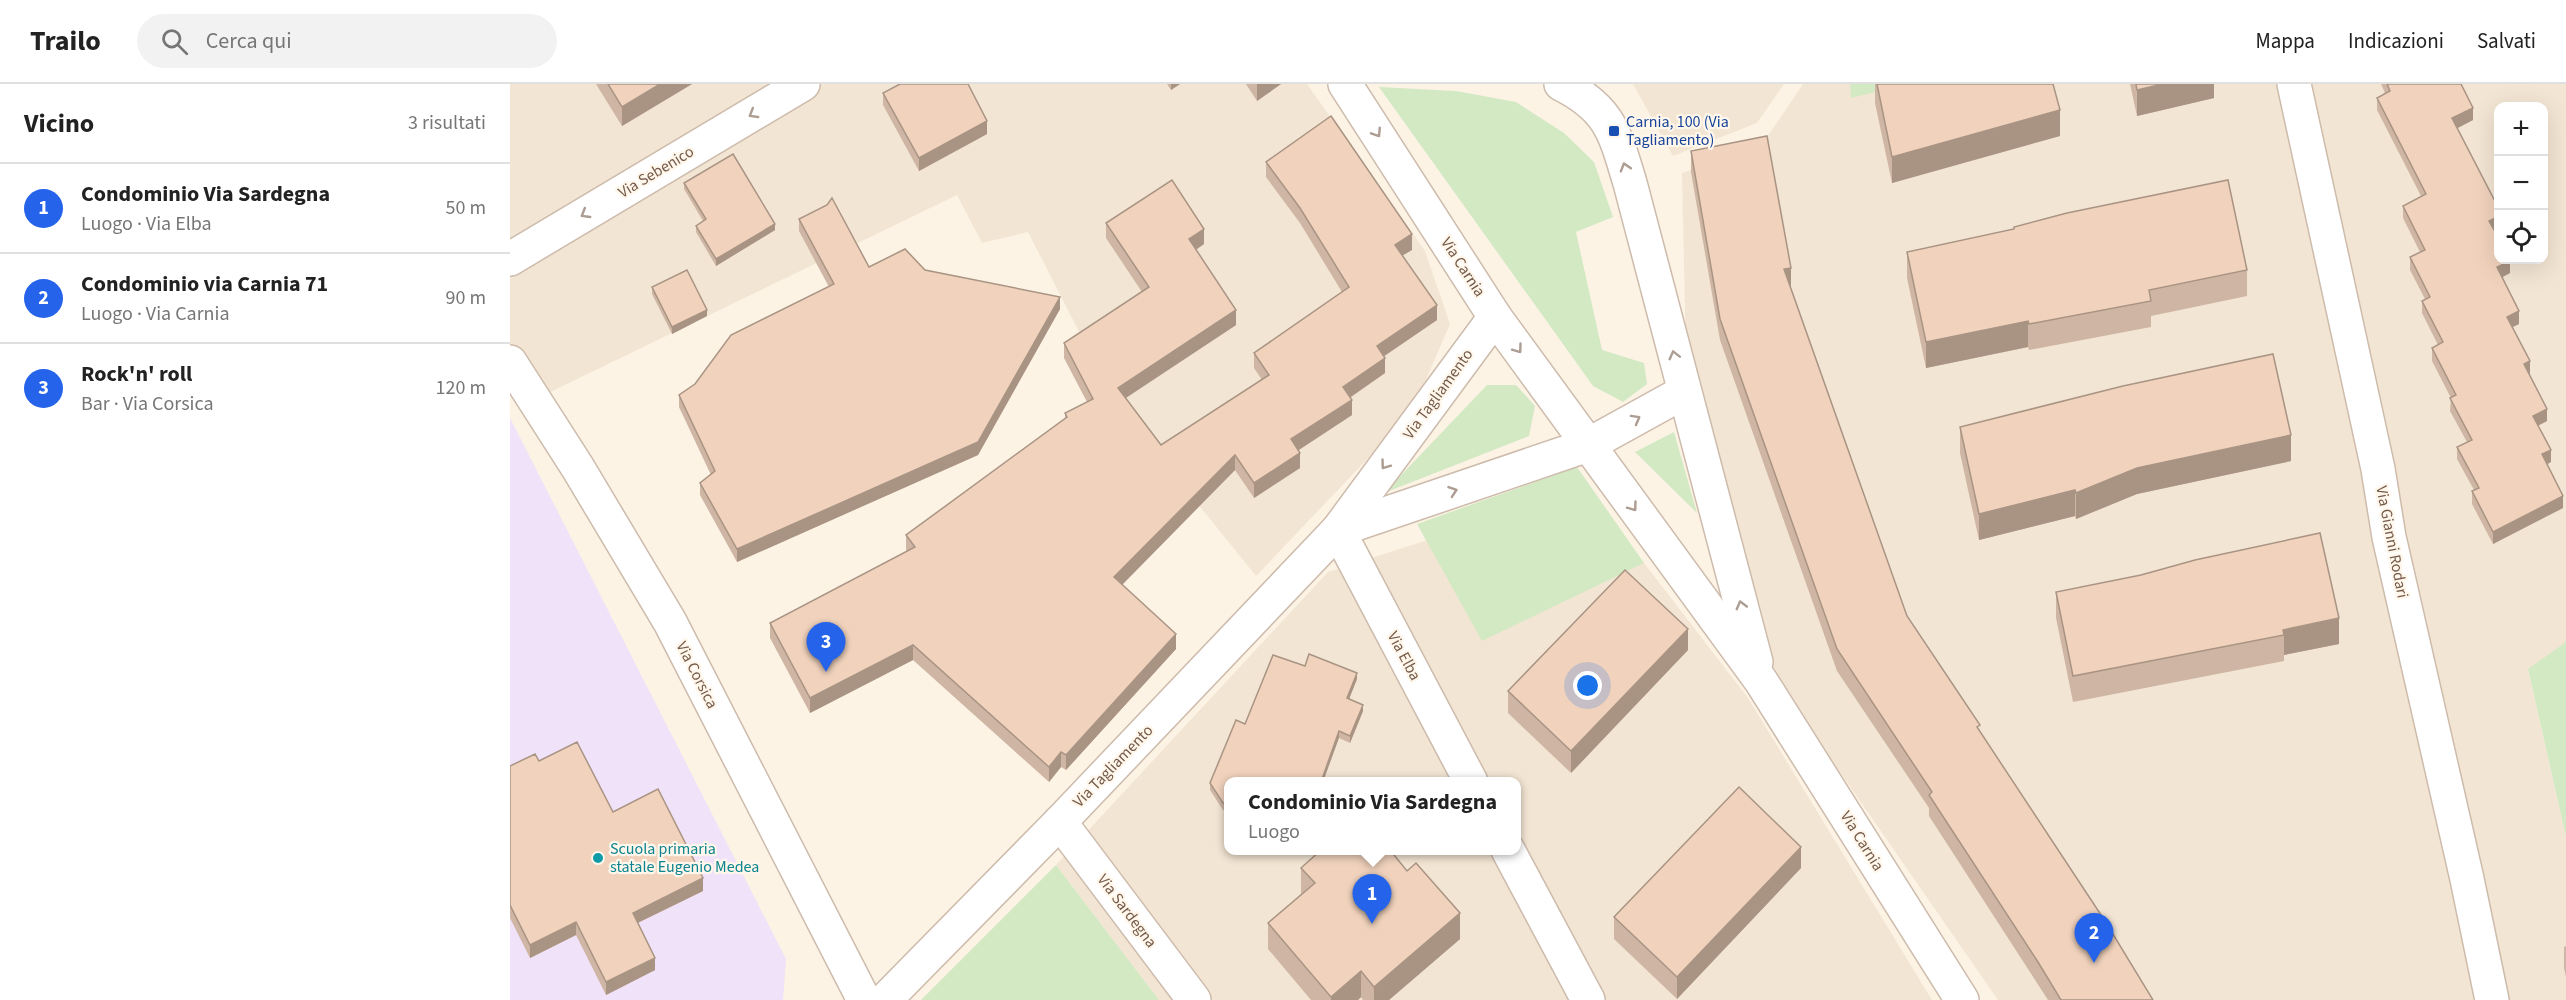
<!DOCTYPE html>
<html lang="it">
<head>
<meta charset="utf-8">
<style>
  body { margin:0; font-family:"Source Sans 3",sans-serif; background:#f2f2f2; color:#222 }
  .controls { position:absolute; right:18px; top:18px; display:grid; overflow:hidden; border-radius:12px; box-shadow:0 6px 24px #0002 }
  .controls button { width:54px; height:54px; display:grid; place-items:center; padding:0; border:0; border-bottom:2px solid #e0e0e0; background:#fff; color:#222; font:30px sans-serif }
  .you { position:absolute; left:1078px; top:602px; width:21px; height:21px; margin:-15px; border:4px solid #fff; border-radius:50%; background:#1a73e8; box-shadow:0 0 0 9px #1a73e833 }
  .badge { display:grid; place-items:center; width:39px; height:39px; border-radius:50%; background:#2563eb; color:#fff; font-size:20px; font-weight:700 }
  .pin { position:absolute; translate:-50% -50px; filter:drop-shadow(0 2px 3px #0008) }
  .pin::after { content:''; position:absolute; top:32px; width:21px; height:18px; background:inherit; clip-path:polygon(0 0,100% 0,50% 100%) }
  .popup { position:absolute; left:714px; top:693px; width:297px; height:78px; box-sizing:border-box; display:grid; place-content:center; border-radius:12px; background:#fff; filter:drop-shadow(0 2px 4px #0005); font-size:20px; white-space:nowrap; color:#767676 }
  .popup b { font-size:22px; color:#222 }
  .popup::after { content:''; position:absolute; left:50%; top:100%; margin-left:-12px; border:12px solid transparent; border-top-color:#fff }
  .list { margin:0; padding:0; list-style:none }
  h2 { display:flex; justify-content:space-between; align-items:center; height:78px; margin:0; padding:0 24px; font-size:26px }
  h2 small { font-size:20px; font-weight:400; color:#767676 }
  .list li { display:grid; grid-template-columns:39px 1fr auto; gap:18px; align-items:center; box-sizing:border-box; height:90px; padding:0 24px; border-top:2px solid #e0e0e0 }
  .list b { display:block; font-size:22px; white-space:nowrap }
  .list p { margin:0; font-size:20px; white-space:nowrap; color:#767676 }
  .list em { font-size:20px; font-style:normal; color:#767676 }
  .icon { flex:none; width:33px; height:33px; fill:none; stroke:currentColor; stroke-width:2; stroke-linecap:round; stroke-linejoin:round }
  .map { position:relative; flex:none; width:2056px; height:916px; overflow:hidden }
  header { display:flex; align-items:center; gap:36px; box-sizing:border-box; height:84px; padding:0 30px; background:#fff; border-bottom:2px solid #e0e0e0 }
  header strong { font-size:28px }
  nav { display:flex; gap:33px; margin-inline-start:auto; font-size:21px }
  .search { width:420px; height:54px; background:#f2f2f2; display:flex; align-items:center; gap:15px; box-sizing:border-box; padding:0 21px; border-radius:33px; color:#767676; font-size:22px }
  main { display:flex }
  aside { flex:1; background:#fff }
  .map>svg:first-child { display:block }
  .residential { fill:#f3e5d3; fill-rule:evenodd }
  .education { fill:#f0e2f8 }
  .green { fill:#d2e9c4 }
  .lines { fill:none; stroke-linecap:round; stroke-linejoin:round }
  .minor-casing { stroke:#cdbbac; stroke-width:36 }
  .minor { stroke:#fff; stroke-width:33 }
  .wall { fill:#cfb5a3 }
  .shaded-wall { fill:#a99484 }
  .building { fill:#f1d3bd; stroke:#a99484; stroke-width:1.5 }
  .oneway { stroke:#ac9c92 }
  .transit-dot { fill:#1a4fb4; stroke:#fff7eb; stroke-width:2 }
  .culture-dot { fill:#0f9aa8; stroke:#fff7eb; stroke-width:2 }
  .labels { text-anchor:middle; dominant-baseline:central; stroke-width:4.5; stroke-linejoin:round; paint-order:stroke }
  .transit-label { font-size:16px; fill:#164399; stroke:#fff7eb; text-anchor:start }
  .street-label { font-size:16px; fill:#745a4a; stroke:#fff7eb }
  .culture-label { font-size:16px; fill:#0d838f; stroke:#fff7eb; text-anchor:start }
</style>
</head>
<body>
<header>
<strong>Trailo</strong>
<div class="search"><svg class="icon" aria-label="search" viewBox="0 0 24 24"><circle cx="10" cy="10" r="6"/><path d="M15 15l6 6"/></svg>Cerca qui</div>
<nav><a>Mappa</a><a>Indicazioni</a><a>Salvati</a></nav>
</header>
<main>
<aside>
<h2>Vicino<small>3 risultati</small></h2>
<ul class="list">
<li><span class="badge">1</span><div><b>Condominio Via Sardegna</b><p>Luogo · Via Elba</p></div><em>50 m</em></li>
<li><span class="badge">2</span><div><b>Condominio via Carnia 71</b><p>Luogo · Via Carnia</p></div><em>90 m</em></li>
<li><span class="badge">3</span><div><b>Rock'n' roll</b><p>Bar · Via Corsica</p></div><em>120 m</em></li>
</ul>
</aside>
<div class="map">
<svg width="2056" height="916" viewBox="0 0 2056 916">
  <rect width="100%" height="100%" fill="#fcf3e5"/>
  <g class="residential">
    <path d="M0,0H797L915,167L940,240L902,328L746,492L604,316L518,148L472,159L447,111L32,312L0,269Z"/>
    <path d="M1123,0H1274L1247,39L1163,72Z"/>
    <path d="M1293,0H2056V558L2018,586L2056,753V916H1488L1264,593L1176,273L1172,89L1251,62ZM1988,22H2034V176H1988Z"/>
    <path d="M1077,405L1238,614L1422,916H649L546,781L818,488ZM718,698H1006V766H718Z"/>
  </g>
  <path class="education" d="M0,334L276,875L273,916H0Z"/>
  <g class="green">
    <path d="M1340,0H1399L1341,14Z"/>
    <path d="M869,3L946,7L1006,18L1054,49L1084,78L1103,133L1066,148L1092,266L1134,279L1137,300L1113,318L1083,302Z"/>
    <path d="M977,301H1006L1025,322L1019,352L874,409Z"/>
    <path d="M1164,348L1187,429L1125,368Z"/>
    <path d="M1067,383L1134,479L972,557L907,440Z"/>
    <path d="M2056,558V753L2018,585Z"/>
    <path d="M546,781L649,916H411Z"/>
  </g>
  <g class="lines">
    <g class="minor-casing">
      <g id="minor">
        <path d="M835,0L985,233L1251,597L1452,916"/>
        <path d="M1051,0C1101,25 1105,50 1120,99L1246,578"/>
        <path d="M1784,0L1868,385L1879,453L1957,795L1982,916"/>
        <path d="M0,175L293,0"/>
        <path d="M0,278L68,384L160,538L354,916"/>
        <path d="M828,446L1078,361L1174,308"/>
        <path d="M828,446L961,698"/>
        <path d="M550,738L684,916"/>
        <path d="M998,766L1078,916"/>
        <path d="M375,916L550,738L828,446L985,233"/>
      </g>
    </g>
    <use href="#minor" class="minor"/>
  </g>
  <g class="wall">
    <path d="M86,0H182L112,42Z"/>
    <path d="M657,0H670L661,6Z"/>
    <path d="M736,0H771L747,17Z"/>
    <path d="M1365,0H1543L1550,52L1382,99L1365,19Z"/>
    <path d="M1620,0H1704V14L1627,32Z"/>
    <path d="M1871,0H1951L1963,36L1947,44L2000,189L1992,193L2009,240L2002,243L2037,337L2028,342L2041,378L2037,380L2053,424L1983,460L1962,420V407L1964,406L1947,375V363L1957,358L1940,327L1941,314L1922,277V264L1928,261L1912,229V217L1915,215L1900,186V173L1910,168L1893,134V122L1911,112L1867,26V14L1875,9Z"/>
    <path d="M373,9L477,50L409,87L373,21Z"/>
    <path d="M1181,67L1281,205L1397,532L1470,648L1643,916H1538L1419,732V724L1327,587L1210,256L1181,88Z"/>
    <path d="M756,78L902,166L892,171L927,236L874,272L875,289L840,314L842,331L789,366L790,384L744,414L725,386L612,501L666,565L556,686L551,683L539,698L403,576L300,629L260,554V539L397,467L396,466V451L555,335V329L577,318L554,274V259L632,208L596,154V139L694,160L686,166L726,241L616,314L651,361L752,296L744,284V269L832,208L790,139L756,93Z"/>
    <path d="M174,99L265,146L206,182L186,148V142L193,137L174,105Z"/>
    <path d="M289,135L359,183L415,186L550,225L468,371L227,478L190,411V399L201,391L169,323V311L319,203L289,147Z"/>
    <path d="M1397,168L1737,186V212L1641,232V243L1519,266L1518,263L1416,284L1397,194Z"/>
    <path d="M142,203L197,232L162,250L142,210Z"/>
    <path d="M1450,343L1781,377L1627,410L1566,435L1565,432L1469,456L1450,369Z"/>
    <path d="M1546,508L1829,560L1774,571V577L1563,618L1546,534Z"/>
    <path d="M1178,566L1061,689L998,629V607Z"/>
    <path d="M847,595L839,615L853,627L840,659L829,654L718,698V728L713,726L700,706V699L735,640Z"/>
    <path d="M29,677L103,728L193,807L128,839L145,886L96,911L66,851L20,874L0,834V682Z"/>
    <path d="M791,784L950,855L879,916H853L851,913L848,916H801L758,865V839L791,810Z"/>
    <path d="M1291,784L1167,915L1104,855V833Z"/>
    <path d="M2056,862V893L2054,884V863Z"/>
  </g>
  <g class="shaded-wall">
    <path d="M150,0H182L112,42V23Z"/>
    <path d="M661,0H670L661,6Z"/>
    <path d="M747,0H771L747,17Z"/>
    <path d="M1653,0H1704V14L1627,32V6Z"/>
    <path d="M1963,24V36L1942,47V34Z"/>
    <path d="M1550,26V52L1382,99V73Z"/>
    <path d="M477,37V50L409,87V74Z"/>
    <path d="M1989,132V145L1979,149V137Z"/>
    <path d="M265,140V146L206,182V175Z"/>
    <path d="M694,145V160L679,170V155Z"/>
    <path d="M902,150V166L885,176V161Z"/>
    <path d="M2000,177V189L1987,196V183Z"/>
    <path d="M1281,184V205L1274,207V185Z"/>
    <path d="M550,213V225L468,371L227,478V465Z"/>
    <path d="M927,221V236L867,277V262Z"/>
    <path d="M197,226V232L162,250V243Z"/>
    <path d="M726,226V241L608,319V304Z"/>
    <path d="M2009,227V240L1997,246V233Z"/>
    <path d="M1518,237V263L1416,284V258Z"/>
    <path d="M875,274V289L833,318V303Z"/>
    <path d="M2020,277V290L2014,293V280Z"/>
    <path d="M842,316V331L781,371V355Z"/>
    <path d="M2037,325V337L2023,344V332Z"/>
    <path d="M1781,351V377L1627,410L1566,435V409L1627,384Z"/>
    <path d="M2041,366V378L2032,383V370Z"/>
    <path d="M790,369V384L744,414V399Z"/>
    <path d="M725,371V386L604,509V493Z"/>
    <path d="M1565,406V432L1469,456V430Z"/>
    <path d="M2053,412V424L1983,460V448Z"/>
    <path d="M1829,534V560L1774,571V551L1773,546Z"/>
    <path d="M1178,545V566L1061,689V667Z"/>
    <path d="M666,550V565L556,686V671Z"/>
    <path d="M403,561V576L300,629V614Z"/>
    <path d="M847,589V595L837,620V614Z"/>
    <path d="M853,621V627L840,659V652Z"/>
    <path d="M829,647V654L813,698H811Z"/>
    <path d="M551,668V683L539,698V683Z"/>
    <path d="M1291,763V784L1167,915V893Z"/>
    <path d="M193,794V807L123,841V829Z"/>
    <path d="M950,829V855L879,916H864V903Z"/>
    <path d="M66,838V851L20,874V861Z"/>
    <path d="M145,874V886L96,911V898Z"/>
    <path d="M851,887V913L848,916H821V913Z"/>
  </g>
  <g class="building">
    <path d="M98,0H150L112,23Z"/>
    <path d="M390,0H458L477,37L409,74L373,9Z"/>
    <path d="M1367,0H1543L1550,26L1382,73Z"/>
    <path d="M1626,0H1653L1627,6Z"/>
    <path d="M1877,0H1951L1963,24L1942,34L1989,125V132L1979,137L1989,154V176H1999L2000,177L1987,183L2009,227L1997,233L2020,277L2014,280L2037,325L2023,332L2041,366L2032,370L2053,412L1983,448L1962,407L1969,404L1947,363L1962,356L1940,314L1946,311L1922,264L1933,258L1912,217L1920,213L1900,173L1915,166L1893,122L1916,110L1867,14L1880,7Z"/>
    <path d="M821,32L902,150L885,161L927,221L867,262L875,274L833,303L842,316L781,355L790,369L744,399L725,371L604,493L666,550L556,671L551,668L539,683L403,561L300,614L260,539L405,463L396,451L557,333L555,329L583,315L554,259L639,203L596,139L662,96L694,145L679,155L726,226L608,304L651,361L759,291L744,269L839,203L790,124L756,78Z"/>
    <path d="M1257,52L1281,184L1274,185L1397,532L1470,641L1467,643L1595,837L1643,916H1551L1528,878L1419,711L1422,708L1327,565L1210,235L1181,67Z"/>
    <path d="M223,70L265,140L206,175L186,142L196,135L174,99Z"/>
    <path d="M1718,96L1737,186L1639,206L1641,217L1519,240L1518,237L1416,258L1397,168L1504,145V143L1557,129Z"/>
    <path d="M322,114L359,183L395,165L415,186L550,213L468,358L227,465L190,399L205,387L169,311L185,300L221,251L324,200L289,135L317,121Z"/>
    <path d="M177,186L197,226L162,243L142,203Z"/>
    <path d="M1763,270L1781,351L1627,384L1566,409L1565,406L1469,430L1450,343L1613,302Z"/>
    <path d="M1810,449L1829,534L1773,546L1774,551L1563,592L1546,508L1631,491L1685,476Z"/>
    <path d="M1115,486L1178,545L1061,667L998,607Z"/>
    <path d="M799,570L847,589L837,614L853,621L840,652L829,647L811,698H718V721L713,719L700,699L726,636L735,640L763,571L795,582Z"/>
    <path d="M67,658L103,728L148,705L193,794L123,829L145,874L96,898L66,838L20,861L0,821V682L25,670L29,677Z"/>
    <path d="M1229,703L1291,763L1167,893L1104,833Z"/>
    <path d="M811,766H880L897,787L906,779L950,829L864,903L851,887L821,913L758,839L805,799L791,784Z"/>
  </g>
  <defs><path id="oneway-chevron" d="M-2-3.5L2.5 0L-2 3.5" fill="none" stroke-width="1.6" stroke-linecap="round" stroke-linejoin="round" transform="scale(1.5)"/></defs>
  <g class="oneway">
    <use href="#oneway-chevron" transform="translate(243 30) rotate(149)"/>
    <use href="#oneway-chevron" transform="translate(867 49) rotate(57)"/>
    <use href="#oneway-chevron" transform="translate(1115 83) rotate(-107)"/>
    <use href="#oneway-chevron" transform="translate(75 130) rotate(149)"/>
    <use href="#oneway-chevron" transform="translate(1008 265) rotate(54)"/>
    <use href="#oneway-chevron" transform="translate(1164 271) rotate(-104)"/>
    <use href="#oneway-chevron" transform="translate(1126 335) rotate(-29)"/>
    <use href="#oneway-chevron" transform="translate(875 381) rotate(126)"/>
    <use href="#oneway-chevron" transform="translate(943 407) rotate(-19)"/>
    <use href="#oneway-chevron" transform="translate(1123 423) rotate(54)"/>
    <use href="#oneway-chevron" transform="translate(1231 521) rotate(-105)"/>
  </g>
  <rect class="transit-dot" x="1098" y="41" width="12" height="12" rx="3"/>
  <circle class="culture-dot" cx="88" cy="774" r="6"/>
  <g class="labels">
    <g class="transit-label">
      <text x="1116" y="38">Carnia, 100 (Via<tspan x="1116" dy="18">Tagliamento)</tspan></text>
    </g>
    <g class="street-label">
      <text transform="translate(146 88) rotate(-31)">Via Sebenico</text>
      <text transform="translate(953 183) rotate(57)">Via Carnia</text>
      <text transform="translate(928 310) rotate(-54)">Via Tagliamento</text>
      <text transform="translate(1882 458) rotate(79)">Via Gianni Rodari</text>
      <text transform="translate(894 572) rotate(62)">Via Elba</text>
      <text transform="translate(187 591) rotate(63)">Via Corsica</text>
      <text transform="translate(603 682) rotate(-46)">Via Tagliamento</text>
      <text transform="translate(1352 757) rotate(58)">Via Carnia</text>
      <text transform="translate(617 827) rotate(53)">Via Sardegna</text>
    </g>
    <g class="culture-label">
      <text x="100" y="765">Scuola primaria<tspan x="100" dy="18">statale Eugenio Medea</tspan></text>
    </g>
  </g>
</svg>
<div class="controls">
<button>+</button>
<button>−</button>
<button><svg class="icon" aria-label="locate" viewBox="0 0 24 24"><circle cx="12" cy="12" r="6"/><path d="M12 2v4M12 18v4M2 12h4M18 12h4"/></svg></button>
</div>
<div class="you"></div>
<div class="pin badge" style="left:862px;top:840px">1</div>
<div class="popup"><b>Condominio Via Sardegna</b>Luogo</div>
<div class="pin badge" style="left:1584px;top:879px">2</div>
<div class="pin badge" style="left:316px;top:588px">3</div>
</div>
</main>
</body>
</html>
